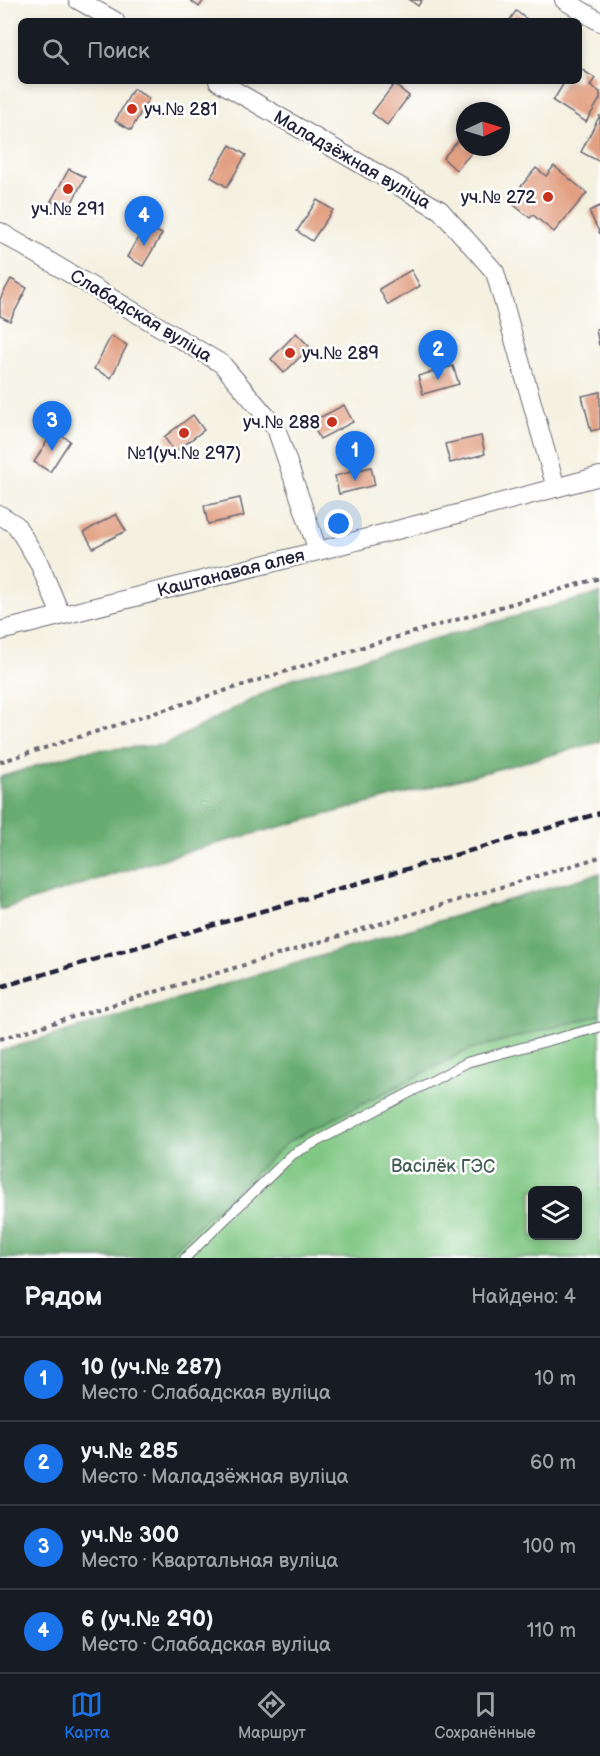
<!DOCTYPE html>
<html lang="ru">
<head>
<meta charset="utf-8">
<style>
  body { margin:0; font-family:"Balsamiq Sans",sans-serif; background:#20242c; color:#f1f3f6 }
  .controls { position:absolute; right:18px; bottom:18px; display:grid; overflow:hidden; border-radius:9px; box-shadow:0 3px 9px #0003 }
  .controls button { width:54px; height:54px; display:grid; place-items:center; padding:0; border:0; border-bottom:2px solid #363941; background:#171b24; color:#f1f3f6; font:30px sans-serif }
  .compass { position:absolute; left:456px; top:102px; width:54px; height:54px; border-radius:50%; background:#171b24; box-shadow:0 3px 9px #0003; rotate:86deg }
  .you { position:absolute; left:339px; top:524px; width:21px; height:21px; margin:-15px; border:4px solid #fff; border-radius:50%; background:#1a73e8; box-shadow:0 0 0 9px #1a73e833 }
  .badge { display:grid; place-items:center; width:39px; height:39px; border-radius:50%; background:#1a73e8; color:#fff; font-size:20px; font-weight:700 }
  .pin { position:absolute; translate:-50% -50px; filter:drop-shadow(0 2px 3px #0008) }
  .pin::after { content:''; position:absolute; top:32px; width:21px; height:18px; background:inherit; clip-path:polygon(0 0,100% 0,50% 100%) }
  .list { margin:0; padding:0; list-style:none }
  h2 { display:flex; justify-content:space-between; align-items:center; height:78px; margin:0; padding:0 24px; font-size:26px }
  h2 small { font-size:20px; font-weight:400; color:#9ea1a6 }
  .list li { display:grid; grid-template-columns:39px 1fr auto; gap:18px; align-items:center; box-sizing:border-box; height:84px; padding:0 24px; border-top:2px solid #363941 }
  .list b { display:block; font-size:22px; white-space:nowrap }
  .list p { margin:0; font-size:20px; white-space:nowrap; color:#9ea1a6 }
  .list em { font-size:20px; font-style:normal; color:#9ea1a6 }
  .icon { flex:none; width:33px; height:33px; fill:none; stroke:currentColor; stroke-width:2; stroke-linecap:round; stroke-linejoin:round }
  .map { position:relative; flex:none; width:600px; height:1258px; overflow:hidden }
  .search { position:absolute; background:#171b24; box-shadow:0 3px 9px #0003; left:18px; right:18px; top:18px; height:66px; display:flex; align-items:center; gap:15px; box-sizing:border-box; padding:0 21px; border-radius:9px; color:#9ea1a6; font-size:22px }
  .sheet { height:414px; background:#171b24 }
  nav { display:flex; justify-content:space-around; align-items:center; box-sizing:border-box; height:84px; border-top:2px solid #363941; background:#171b24; font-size:16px; color:#9ea1a6 }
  nav a { display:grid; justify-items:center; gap:3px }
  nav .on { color:#1a73e8 }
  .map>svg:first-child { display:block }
  .green { fill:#80c783; stroke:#51745f; stroke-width:1.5; fill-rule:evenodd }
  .forest { fill:#68ac71; stroke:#456756; stroke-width:1.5 }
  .building { fill:#e2a083 }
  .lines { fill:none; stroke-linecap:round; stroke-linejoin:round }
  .lane-casing { stroke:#6c6a75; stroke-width:11 }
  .street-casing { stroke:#6c6a75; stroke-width:20 }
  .path { stroke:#6c6a75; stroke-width:4; stroke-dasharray:4.5 4.5; stroke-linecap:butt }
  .lane { stroke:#fff; stroke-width:9 }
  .street { stroke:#fff; stroke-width:18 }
  .rail { stroke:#22223b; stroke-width:4.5; stroke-dasharray:9 4.5; stroke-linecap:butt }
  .poi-dot { fill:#c8321e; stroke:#fff; stroke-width:2 }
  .labels { text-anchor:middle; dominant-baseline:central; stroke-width:5; stroke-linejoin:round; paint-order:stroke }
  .poi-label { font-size:18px; fill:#22223b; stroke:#fff; text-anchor:start }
  .street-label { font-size:18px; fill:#22223b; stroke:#fff }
  .park-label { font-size:18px; fill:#435c54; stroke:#fff }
</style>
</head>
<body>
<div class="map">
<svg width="600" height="1258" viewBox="0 0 600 1258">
  <rect width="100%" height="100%" fill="#fff"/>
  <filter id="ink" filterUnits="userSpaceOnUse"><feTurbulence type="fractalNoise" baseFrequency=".0167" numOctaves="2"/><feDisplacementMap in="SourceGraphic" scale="12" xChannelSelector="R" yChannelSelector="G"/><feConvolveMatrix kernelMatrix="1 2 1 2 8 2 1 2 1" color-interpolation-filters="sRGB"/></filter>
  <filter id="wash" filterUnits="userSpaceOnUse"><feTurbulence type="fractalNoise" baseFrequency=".008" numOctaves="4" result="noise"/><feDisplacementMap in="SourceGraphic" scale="24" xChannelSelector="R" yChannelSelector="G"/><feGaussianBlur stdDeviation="1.35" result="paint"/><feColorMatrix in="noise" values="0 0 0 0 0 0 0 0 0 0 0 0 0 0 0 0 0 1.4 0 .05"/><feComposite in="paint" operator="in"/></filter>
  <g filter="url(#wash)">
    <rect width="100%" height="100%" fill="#f4f1e1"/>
    <path class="green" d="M600,1015V1258H164L288,1142L468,1050ZM532,1190H578V1236H532Z"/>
    <g class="forest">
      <path d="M600,593V742L189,851L0,910V777L84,751L164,745L293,678Z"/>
      <path d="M600,873V1015L468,1050L288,1142L164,1258H0V1051Z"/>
    </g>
    <g id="blocks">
      <g class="building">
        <path d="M190,0H204L199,7Z"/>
        <path d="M410,0H422L418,6Z"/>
        <path d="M516,11L529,21H509Z"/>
        <path d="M579,68L595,78L590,86L600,92V99L586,122L553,101L565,81H579Z"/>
        <path d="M394,84L409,96L387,125L372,113Z"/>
        <path d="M133,89L149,98L131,130L115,121Z"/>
        <path d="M600,115V162L581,152Z"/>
        <path d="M465,133V147H477L456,170L443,158Z"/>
        <path d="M230,145L246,155L227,187L211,177Z"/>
        <path d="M554,166L587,193L554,232L533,215L530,218L509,201L536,168L546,176Z"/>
        <path d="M69,169L85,177L68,210L51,201Z"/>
        <path d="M317,200L333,210L312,241L297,231Z"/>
        <path d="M600,206V234L589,211Z"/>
        <path d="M145,225L162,234L143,266L127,257Z"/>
        <path d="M411,270L420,286L388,305L379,289Z"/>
        <path d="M11,279L27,288L10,321L0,316V299Z"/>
        <path d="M600,328V345H599L596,329Z"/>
        <path d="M296,333L310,347L284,373L271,359Z"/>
        <path d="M111,336L127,345L111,378L94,369Z"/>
        <path d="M453,366L459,384L423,394L418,376Z"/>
        <path d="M600,392V429L591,431L582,396Z"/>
        <path d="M344,405L353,422L320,439L311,422Z"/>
        <path d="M193,415L204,430L175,452L164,437Z"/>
        <path d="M54,430L70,441L50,472L34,462Z"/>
        <path d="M481,436L485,454L450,463L445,444Z"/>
        <path d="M371,467L375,485L339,494L335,476Z"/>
        <path d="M240,498L244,516L208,524L204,506Z"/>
        <path d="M116,514L126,531L93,548L84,532Z"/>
      </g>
    </g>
  </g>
  <g filter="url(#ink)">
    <use href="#blocks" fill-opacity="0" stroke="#6c6a75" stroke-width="1.5"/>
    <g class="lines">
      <g class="lane-casing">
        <path id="lane" d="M185,1258L293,1154L468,1062L600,1027"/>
      </g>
      <g class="street-casing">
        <g id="street">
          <path d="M78,0L115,21"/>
          <path d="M564,0L600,22"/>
          <path d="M218,81L440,210L495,272L556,488"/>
          <path d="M0,232L222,364L276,428L318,551"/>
          <path d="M0,515L16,525L38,561L61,615"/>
          <path d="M0,631L318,551L600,476"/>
        </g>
      </g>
      <g class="path">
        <path d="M0,762L363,647L600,578"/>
        <path d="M0,1039L600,857"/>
      </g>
      <use href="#lane" class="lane"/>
      <use href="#street" class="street"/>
      <path class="rail" d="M0,987L600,813"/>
    </g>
  </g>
  <g class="poi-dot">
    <circle cx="132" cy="109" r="6"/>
    <circle cx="68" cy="189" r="6"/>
    <circle cx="548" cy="197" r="6"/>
    <circle cx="290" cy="353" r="6"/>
    <circle cx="332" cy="422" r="6"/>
    <circle cx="184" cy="433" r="6"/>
  </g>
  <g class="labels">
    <g class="poi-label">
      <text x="144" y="109">уч.№ 281</text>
      <text x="536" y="197" text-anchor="end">уч.№ 272</text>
      <text x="68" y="209" text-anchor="middle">уч.№ 291</text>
      <text x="302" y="353">уч.№ 289</text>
      <text x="320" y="422" text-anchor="end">уч.№ 288</text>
      <text x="184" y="453" text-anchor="middle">№1(уч.№ 297)</text>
    </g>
    <g class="street-label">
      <text transform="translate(352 160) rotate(30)">Маладзёжная вуліца</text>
      <text transform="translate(141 316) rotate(31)">Слабадская вуліца</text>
      <text transform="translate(231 573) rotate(-14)">Каштанавая алея</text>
    </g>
    <g class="park-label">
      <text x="443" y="1166">Васілёк ГЭС</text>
    </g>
  </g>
</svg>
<div class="controls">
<button><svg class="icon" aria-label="layers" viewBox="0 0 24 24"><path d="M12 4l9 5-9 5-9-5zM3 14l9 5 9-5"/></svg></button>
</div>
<svg class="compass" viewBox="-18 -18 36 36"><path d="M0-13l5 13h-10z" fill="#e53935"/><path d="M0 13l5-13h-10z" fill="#9ea1a6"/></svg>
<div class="you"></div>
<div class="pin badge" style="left:355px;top:481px">1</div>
<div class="pin badge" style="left:438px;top:380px">2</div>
<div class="pin badge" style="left:52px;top:451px">3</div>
<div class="pin badge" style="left:144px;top:246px">4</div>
<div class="search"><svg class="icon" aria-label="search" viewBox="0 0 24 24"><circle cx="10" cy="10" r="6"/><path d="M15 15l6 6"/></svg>Поиск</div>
</div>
<section class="sheet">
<h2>Рядом<small>Найдено: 4</small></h2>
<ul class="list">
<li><span class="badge">1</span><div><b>10 (уч.№ 287)</b><p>Место · Слабадская вуліца</p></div><em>10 m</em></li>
<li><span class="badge">2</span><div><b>уч.№ 285</b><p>Место · Маладзёжная вуліца</p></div><em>60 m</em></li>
<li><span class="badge">3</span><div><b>уч.№ 300</b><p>Место · Квартальная вуліца</p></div><em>100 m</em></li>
<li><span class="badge">4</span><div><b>6 (уч.№ 290)</b><p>Место · Слабадская вуліца</p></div><em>110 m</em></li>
</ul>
</section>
<nav>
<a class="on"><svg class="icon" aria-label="map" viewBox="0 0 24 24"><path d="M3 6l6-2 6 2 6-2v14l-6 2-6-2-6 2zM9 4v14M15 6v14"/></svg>Карта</a>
<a><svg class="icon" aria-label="directions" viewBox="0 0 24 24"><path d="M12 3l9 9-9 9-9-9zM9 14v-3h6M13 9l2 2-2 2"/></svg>Маршрут</a>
<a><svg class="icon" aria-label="saved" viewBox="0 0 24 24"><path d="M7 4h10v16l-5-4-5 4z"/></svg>Сохранённые</a>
</nav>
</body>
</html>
